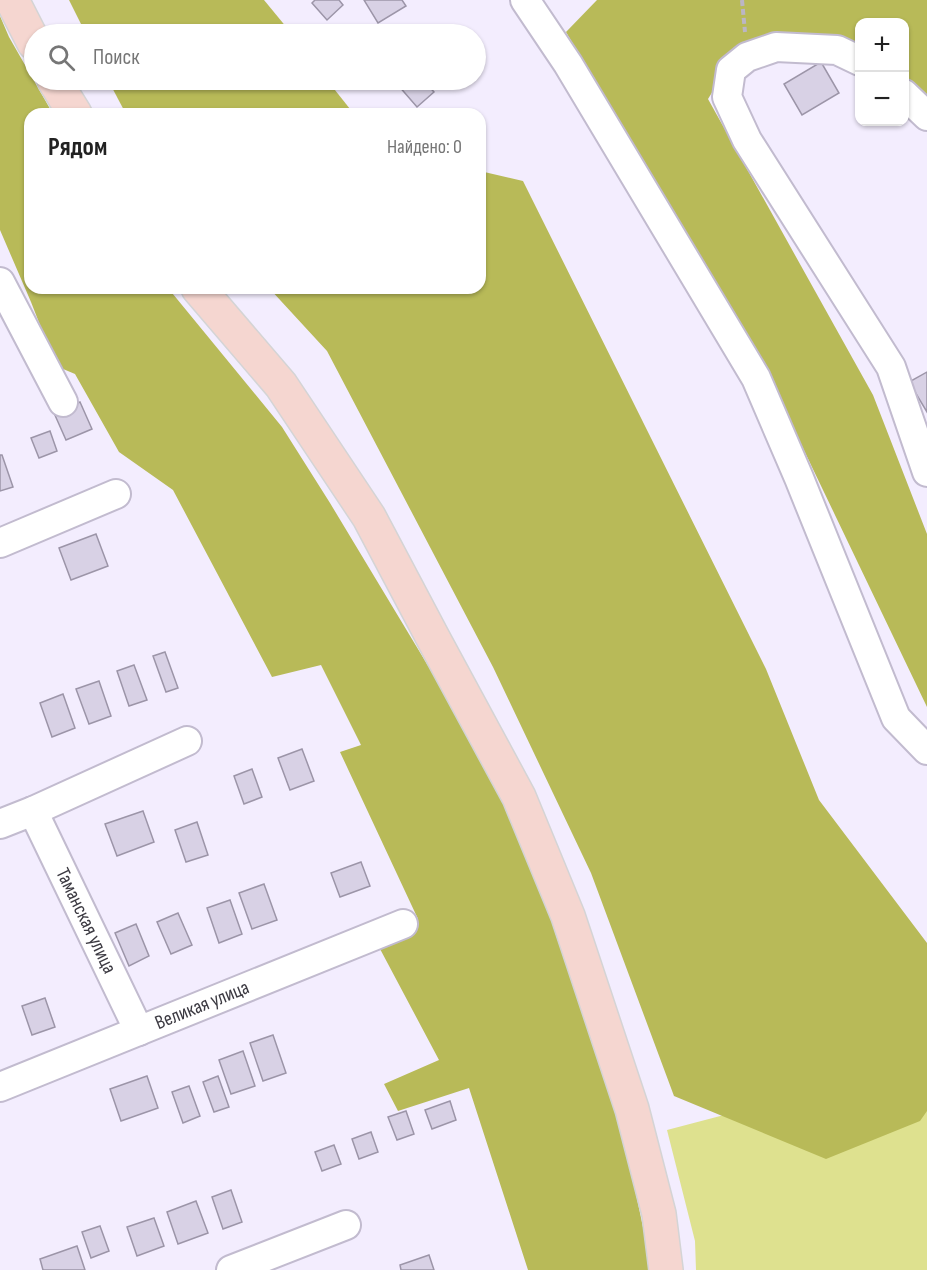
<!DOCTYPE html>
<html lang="ru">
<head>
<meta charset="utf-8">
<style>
  body { margin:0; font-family:"Sofia Sans Condensed",sans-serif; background:#f2f2f2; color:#222 }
  .controls { position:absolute; right:18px; top:18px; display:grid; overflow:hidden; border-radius:12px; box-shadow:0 2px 4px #0004 }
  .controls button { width:54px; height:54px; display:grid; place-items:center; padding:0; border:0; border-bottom:2px solid #e0e0e0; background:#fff; color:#222; font:30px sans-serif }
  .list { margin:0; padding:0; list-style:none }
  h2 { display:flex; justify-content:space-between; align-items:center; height:78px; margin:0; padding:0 24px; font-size:26px }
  h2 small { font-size:20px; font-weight:400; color:#767676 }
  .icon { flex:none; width:33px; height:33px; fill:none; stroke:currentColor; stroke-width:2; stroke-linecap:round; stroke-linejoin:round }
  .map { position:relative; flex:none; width:927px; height:1270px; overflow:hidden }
  .search { position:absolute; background:#fff; box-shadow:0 2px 4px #0004; left:24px; top:24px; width:462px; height:66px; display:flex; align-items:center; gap:15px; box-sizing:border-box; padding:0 21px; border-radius:33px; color:#767676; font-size:22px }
  .panel { position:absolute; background:#fff; box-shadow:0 2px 4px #0004; left:24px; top:108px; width:462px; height:186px; border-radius:18px }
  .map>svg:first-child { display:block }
  .green { fill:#dee18f }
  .forest { fill:#b8ba58 }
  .building { fill:#d8d1e5; stroke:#9c95a8; stroke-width:1.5 }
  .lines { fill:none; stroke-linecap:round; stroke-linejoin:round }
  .minor-casing { stroke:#c2bbcf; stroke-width:32 }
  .major-casing { stroke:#d4d4d5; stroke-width:36 }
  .path { stroke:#bbb6c5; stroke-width:4; stroke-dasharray:6 3; stroke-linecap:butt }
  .minor { stroke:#fff; stroke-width:28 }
  .major { stroke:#f5d6d0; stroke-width:33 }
  .labels { text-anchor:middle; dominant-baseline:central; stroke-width:4.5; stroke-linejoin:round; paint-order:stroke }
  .street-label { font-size:20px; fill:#3c3a42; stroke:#fefefe }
</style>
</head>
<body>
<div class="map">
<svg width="927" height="1270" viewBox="0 0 927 1270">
  <rect width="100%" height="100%" fill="#f3edfe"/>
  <path class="green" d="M927,1065V1270H696L695,1241L667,1130L812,1092Z"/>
  <g class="forest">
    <path d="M69,0H264L292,34H86Z"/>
    <path d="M597,0H927V122L905,104L904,22H860L859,69L846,59L738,50L708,99L873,395L927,534V707L777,394L566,32Z"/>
    <path d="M0,16L9,37L53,114H30V288H168L282,427L330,503L474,742L544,886L624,1137L652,1270H528L469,1088L398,1111L384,1084L439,1060L379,947L418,919L340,752L361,745L321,665L272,677L173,490L119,452L75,374L56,366L31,302L0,230Z"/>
    <path d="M108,80H327L354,114H126Z"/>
    <path d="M480,171L523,181L766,669L819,800L927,943V1111L920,1121L826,1159L674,1096L591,873L493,667L327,351L269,288H480Z"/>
  </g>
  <g class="building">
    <path d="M315,0H339L343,5L327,20L312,3Z"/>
    <path d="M364,0H402L406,6L378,23Z"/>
    <path d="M821,62L839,93L802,115L784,84Z"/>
    <path d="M404,80H423L434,92L417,107L398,85Z"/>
    <path d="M927,372V412L909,382Z"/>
    <path d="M80,402L92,429L66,440L54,413Z"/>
    <path d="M50,431L57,451L39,458L31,438Z"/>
    <path d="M0,455H2L13,487L0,491Z"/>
    <path d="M96,534L108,566L71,580L59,548Z"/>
    <path d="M165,652L178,688L166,692L153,656Z"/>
    <path d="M134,665L147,700L129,706L117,671Z"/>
    <path d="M99,681L111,716L89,724L76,689Z"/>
    <path d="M63,694L75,728L52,737L40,703Z"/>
    <path d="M302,749L314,781L290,790L278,758Z"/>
    <path d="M252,769L262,797L244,804L234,776Z"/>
    <path d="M143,811L154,842L117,856L105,824Z"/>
    <path d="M197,822L208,855L186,862L175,830Z"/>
    <path d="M361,862L370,886L340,897L331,873Z"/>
    <path d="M264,884L277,920L252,929L239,893Z"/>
    <path d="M230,900L242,934L219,943L207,908Z"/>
    <path d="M178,913L192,945L171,954L157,922Z"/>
    <path d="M136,924L149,956L129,966L115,933Z"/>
    <path d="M45,998L55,1027L32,1035L22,1006Z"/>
    <path d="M273,1035L286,1073L263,1081L250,1043Z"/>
    <path d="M243,1051L255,1086L231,1094L219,1060Z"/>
    <path d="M147,1076L158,1108L121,1121L110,1089Z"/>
    <path d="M218,1076L229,1107L214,1112L203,1082Z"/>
    <path d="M189,1086L200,1116L183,1123L172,1092Z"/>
    <path d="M450,1101L456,1120L432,1129L425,1110Z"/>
    <path d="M406,1111L414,1134L397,1140L388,1117Z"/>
    <path d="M371,1132L378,1152L359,1159L352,1139Z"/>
    <path d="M334,1145L341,1164L322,1171L315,1152Z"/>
    <path d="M231,1190L242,1222L223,1229L212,1197Z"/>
    <path d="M196,1201L208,1233L178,1244L167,1212Z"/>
    <path d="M154,1218L164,1246L137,1256L127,1227Z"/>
    <path d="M100,1226L109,1251L91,1258L82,1232Z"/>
    <path d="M77,1246L85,1270H43L40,1259Z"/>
    <path d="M429,1255L434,1270H401L400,1265Z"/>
  </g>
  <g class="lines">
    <g class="minor-casing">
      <g id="minor">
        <path d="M525,0L568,64L756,378L799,478L896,718L927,750"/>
        <path d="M860,61L837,50L776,47L747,57L731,70L727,97L747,140L891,367L927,472"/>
        <path d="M904,94L927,116"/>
        <path d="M0,282L63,402"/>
        <path d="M0,543L116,494"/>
        <path id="s1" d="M33,811L139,1031"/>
        <path d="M0,824L33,811L187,741"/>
        <path id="s2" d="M0,1087L403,924"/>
        <path d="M231,1270L346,1225"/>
      </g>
    </g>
    <g class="major-casing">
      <g id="major">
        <path d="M12,0L34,43"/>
        <path d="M54,80L75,114"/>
        <path d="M198,288L281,385L369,517L433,638L519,797L568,916L632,1109L659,1214L666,1270"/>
      </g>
    </g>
    <path class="path" d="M742,0L745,32"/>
    <use href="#minor" class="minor"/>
    <use href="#major" class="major"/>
  </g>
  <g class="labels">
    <g class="street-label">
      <text stroke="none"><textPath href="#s1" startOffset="122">Таманская улица</textPath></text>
      <text stroke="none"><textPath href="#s2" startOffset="218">Великая улица</textPath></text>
    </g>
  </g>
</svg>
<div class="controls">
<button>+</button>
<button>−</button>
</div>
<div class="search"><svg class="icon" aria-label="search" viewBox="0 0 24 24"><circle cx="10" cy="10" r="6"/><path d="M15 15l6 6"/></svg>Поиск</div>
<section class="panel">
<h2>Рядом<small>Найдено: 0</small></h2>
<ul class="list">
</ul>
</section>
</div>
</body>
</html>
